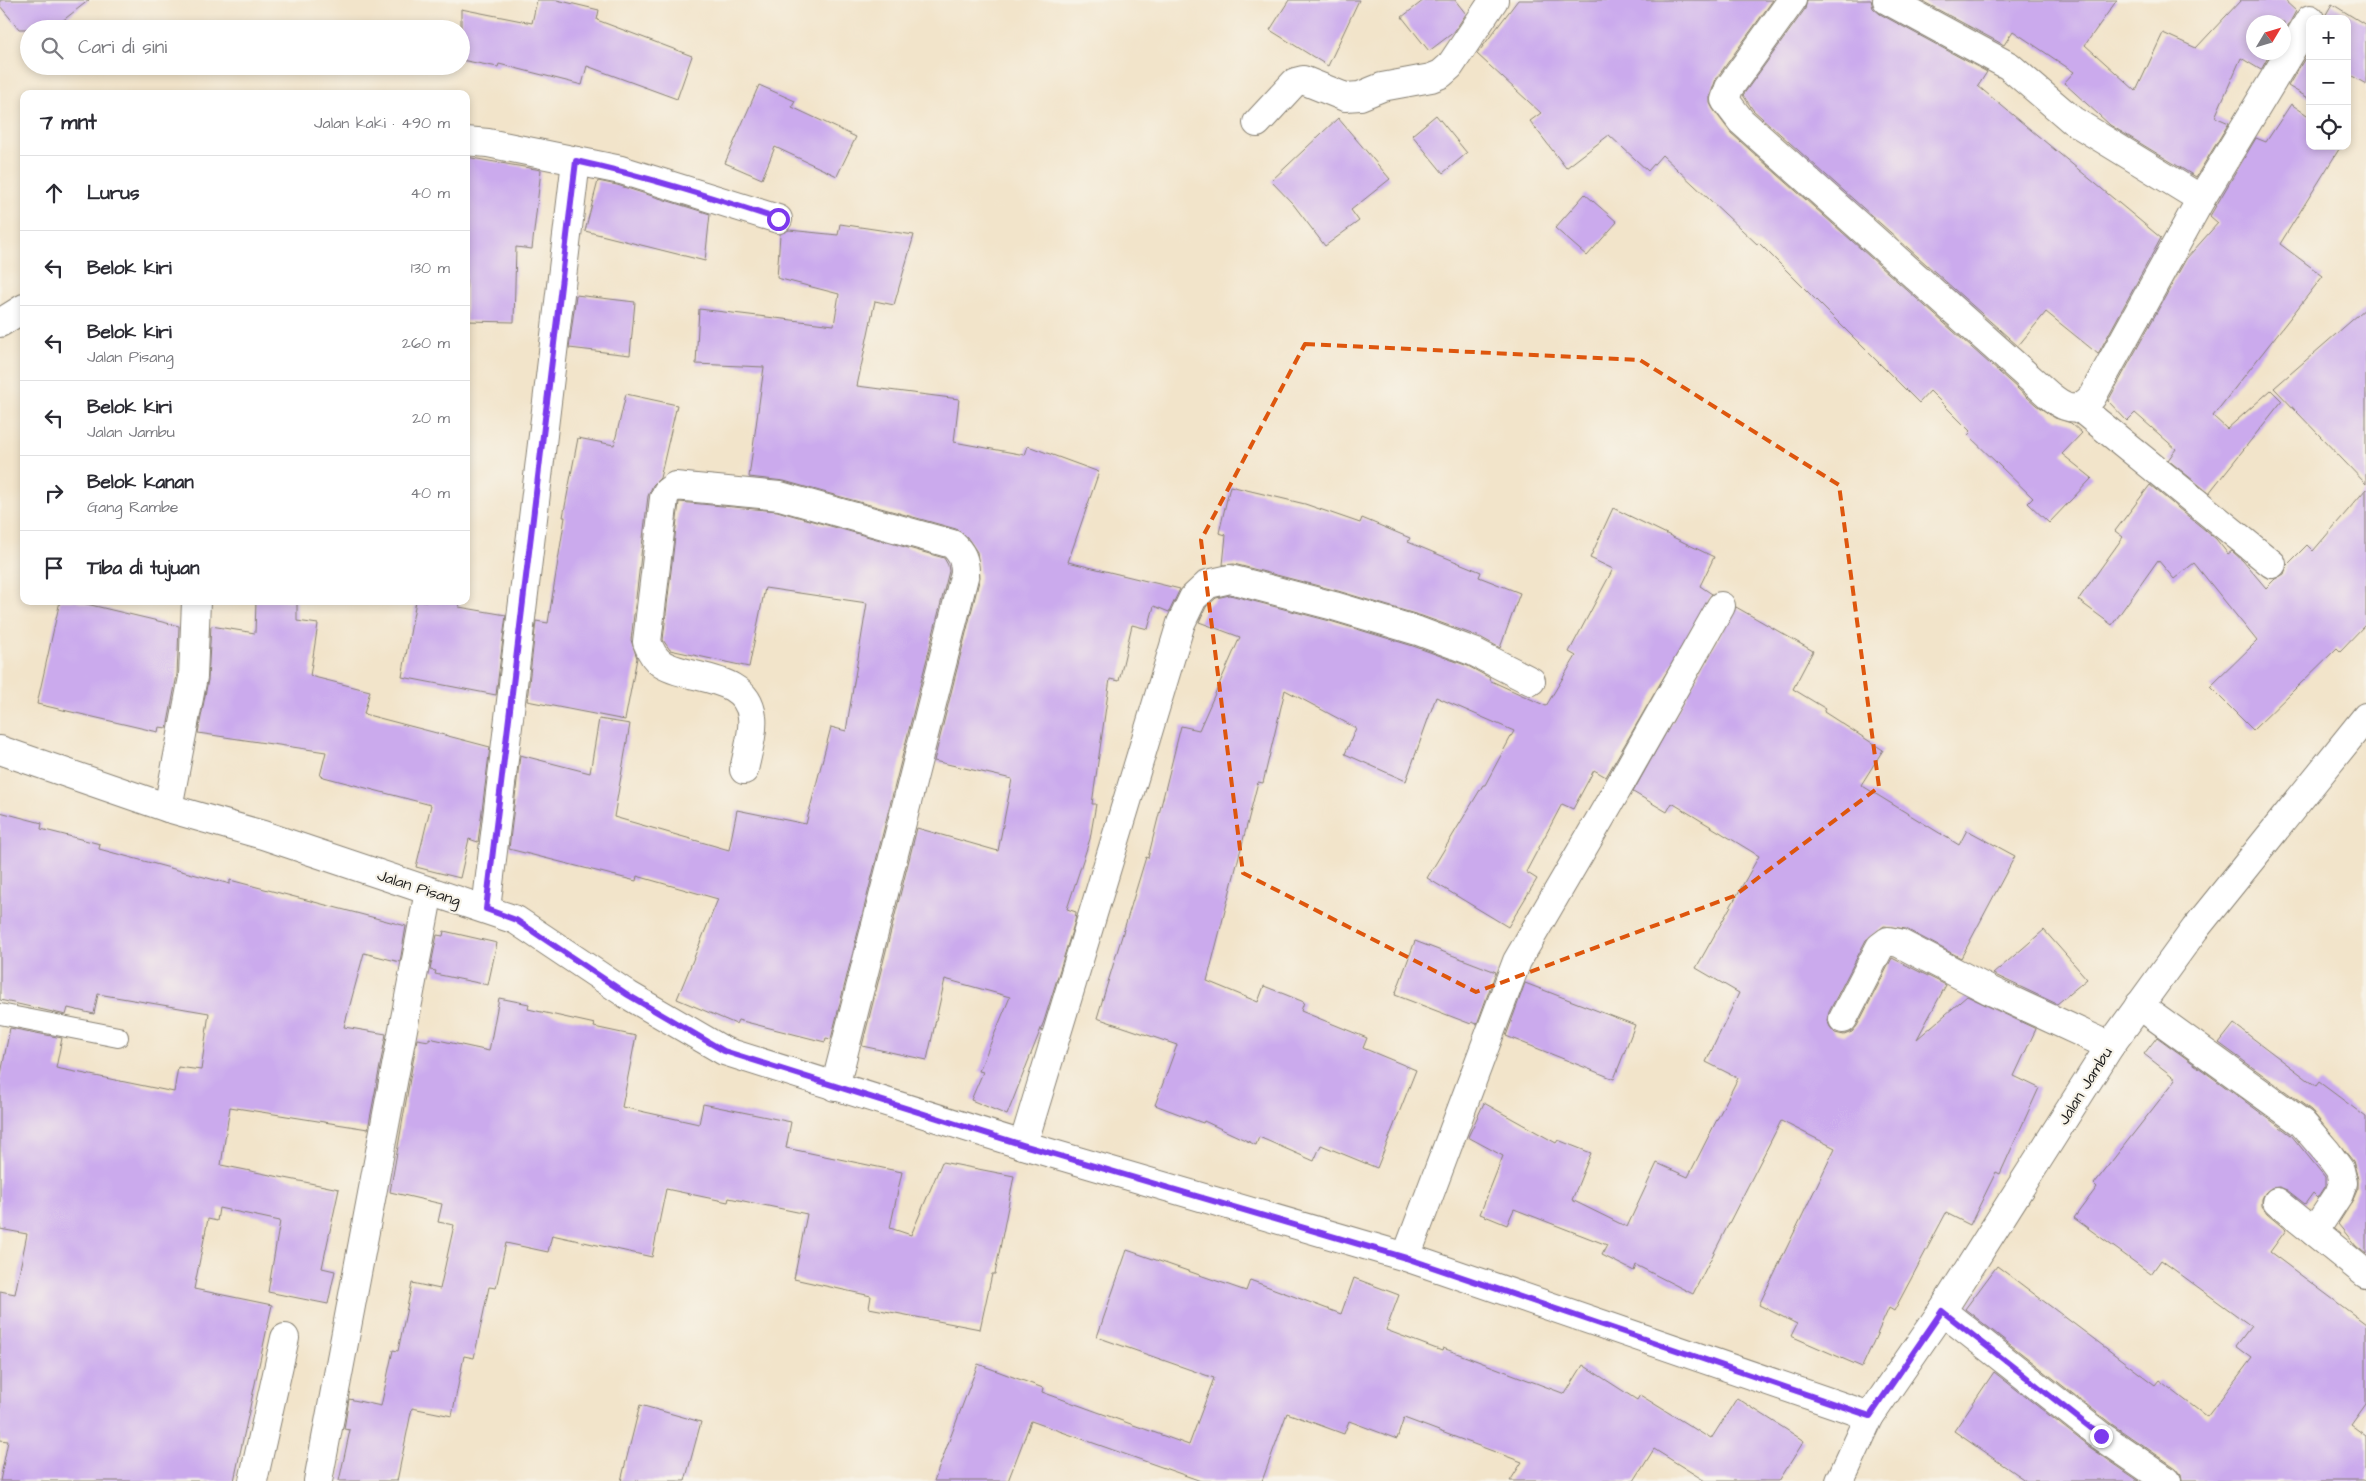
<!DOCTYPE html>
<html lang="id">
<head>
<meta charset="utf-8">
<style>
  body { margin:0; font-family:"Architects Daughter",sans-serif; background:#f2f2f3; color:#2b2b33 }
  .controls { position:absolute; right:15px; top:15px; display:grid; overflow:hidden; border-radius:10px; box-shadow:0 2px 8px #0003 }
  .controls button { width:45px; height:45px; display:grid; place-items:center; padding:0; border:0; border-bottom:1px solid #e1e1e2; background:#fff; color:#2b2b33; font:25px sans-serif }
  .compass { position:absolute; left:2246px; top:15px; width:45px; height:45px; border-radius:50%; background:#fff; box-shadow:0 2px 8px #0003; rotate:52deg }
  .stop { position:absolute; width:15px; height:15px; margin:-11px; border:4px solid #7c3aed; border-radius:50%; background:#fff }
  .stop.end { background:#7c3aed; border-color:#fff; box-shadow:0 1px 5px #0008 }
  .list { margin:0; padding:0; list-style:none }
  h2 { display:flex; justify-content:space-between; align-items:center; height:65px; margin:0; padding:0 20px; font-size:21px }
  h2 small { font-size:16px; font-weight:400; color:#7c7c81 }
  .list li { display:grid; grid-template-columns:32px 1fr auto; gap:15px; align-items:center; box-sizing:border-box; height:75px; padding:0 20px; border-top:1px solid #e1e1e2 }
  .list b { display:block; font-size:19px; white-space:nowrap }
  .list p { margin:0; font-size:16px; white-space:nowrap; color:#7c7c81 }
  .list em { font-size:16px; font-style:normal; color:#7c7c81 }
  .icon { flex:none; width:28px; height:28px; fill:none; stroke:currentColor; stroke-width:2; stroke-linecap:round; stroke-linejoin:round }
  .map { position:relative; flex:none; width:2366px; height:1481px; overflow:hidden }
  .search { position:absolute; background:#fff; box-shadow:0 2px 8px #0003; left:20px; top:20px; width:450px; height:55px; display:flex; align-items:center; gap:12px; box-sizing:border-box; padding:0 18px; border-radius:28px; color:#7c7c81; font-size:19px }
  .panel { position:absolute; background:#fff; box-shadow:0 2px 8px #0003; left:20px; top:90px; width:450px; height:515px; border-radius:10px }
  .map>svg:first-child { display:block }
  .building { fill:#cbaaed }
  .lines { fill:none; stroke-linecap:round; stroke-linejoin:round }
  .lane-casing { stroke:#878073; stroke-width:22 }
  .street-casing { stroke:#878073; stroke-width:30 }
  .lane { stroke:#fff; stroke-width:20 }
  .street { stroke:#fff; stroke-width:28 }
  .route { stroke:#7c3aed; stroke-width:6 }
  .marked { fill:none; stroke:#de560d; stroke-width:4; stroke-dasharray:10 6; stroke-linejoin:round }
  .labels { text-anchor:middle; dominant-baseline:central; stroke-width:4.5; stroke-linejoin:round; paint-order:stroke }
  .street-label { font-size:16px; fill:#1c1c1c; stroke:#f7f3e8 }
</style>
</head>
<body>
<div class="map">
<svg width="2366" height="1481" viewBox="0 0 2366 1481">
  <rect width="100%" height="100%" fill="#f7f3e8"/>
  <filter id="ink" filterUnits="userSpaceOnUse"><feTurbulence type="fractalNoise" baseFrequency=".02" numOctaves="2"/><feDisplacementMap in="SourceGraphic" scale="10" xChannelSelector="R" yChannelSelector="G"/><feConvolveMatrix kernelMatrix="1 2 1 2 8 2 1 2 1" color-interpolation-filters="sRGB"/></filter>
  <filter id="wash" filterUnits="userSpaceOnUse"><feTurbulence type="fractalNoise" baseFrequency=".0096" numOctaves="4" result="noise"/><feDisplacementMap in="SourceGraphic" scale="20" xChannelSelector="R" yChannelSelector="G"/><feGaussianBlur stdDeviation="1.12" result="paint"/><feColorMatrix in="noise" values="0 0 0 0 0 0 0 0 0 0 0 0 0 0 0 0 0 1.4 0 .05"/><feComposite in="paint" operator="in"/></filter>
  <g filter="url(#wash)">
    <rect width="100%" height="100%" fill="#f2e4ca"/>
    <g id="blocks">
      <g class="building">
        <path d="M0,0H89L52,29H19L0,6Z"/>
        <path d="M537,0H557L599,10L597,20L692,56L677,99L587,66L582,85L499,64L498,67L461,60V9L532,23Z"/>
        <path d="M1289,0H1359L1328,66L1270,30Z"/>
        <path d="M1424,0H1455L1466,14L1454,32L1429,51L1402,17Z"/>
        <path d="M1518,0H1773L1716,79L1710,96V103L1713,109L1731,133L2036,405L2055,418L2071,423L2082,433L2062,454L2092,478L2049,523L2028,503L2033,498L1968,435L1971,432L1930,391L1919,403L1759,243L1757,244L1662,155L1648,171L1609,135L1566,168L1530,121L1541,113L1477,54Z"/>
        <path d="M1807,0H1871L1873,8L1880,14L1987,72L1978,86L2161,238L2098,354L2046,312L2018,346L1753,110L1743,95L1805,9Z"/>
        <path d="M1920,0H2117L2085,45L2136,91L2163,33L2196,48L2241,0H2284L2296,11L2284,33V22H2254V52H2271L2261,70L2241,58L2215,117L2229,123L2196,177L2110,125L2064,83L2074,72L2013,31L2004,45Z"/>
        <path d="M2332,4L2366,25V84L2347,73V19H2326L2325,16Z"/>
        <path d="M2310,50V99L2288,86Z"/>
        <path d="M759,85L795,101L792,107L856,137L837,176L775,147L762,179L725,163Z"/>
        <path d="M2291,104L2310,117V146H2341L2280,244L2323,276L2213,416L2227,429L2271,390L2282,401L2209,493L2168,460L2176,449L2135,413L2127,421L2108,401L2186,259L2218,223L2210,216L2256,138L2266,142Z"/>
        <path d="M1436,115L1467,153L1443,173L1412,135Z"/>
        <path d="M1338,118L1390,179L1351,210L1359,221L1325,246L1293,204L1271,181Z"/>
        <path d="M466,157L541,170L532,249L516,247L514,322L466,321Z"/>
        <path d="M598,181L617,185L710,214L705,261L585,231Z"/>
        <path d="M1585,194L1617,222L1587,256L1555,228Z"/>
        <path d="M840,224L914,235L894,305L875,301L857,386L959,399L954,442L1025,455L1028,446L1099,472L1068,562L1180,589L1169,612L1154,606L1148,629L1132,625L1119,681L1110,679L1092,804H1096L1090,839L1067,909L1076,912L1075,921L1044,1021L1007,1115L971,1100L983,1072L979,1071L1010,997L945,979L927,1060L862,1046L917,828L998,851L1012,779L934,761L980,577L977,552L967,537L956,529L784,481L749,477L764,367L696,364L699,309L834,325L839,294L777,278L780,234L789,230L838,235Z"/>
        <path d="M576,295L635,302L630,355L569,348Z"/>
        <path d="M2366,308V484L2274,388Z"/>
        <path d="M626,394L677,405L660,478L653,485L648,496L631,640L637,658L625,720L527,701L536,621L548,623L565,517H563L578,438L614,445Z"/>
        <path d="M2150,485L2216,539L2228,554L2232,551L2243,561L2266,588L2275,579L2284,574L2287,565L2307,545L2313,551L2366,489V624L2340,651L2337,648L2253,730L2210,687L2257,641L2194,563L2174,579L2158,560L2112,625L2078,600L2123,537L2115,531Z"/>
        <path d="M1230,486L1305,504L1360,523L1362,518L1410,538L1408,542L1481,572L1479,577L1520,593L1500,648L1480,637L1422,616L1338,591L1234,564L1223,565L1226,535L1219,533Z"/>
        <path d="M679,502L777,511L944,558L948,565L949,571L831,1039L826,1038L825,1042L738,1020L736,1024L677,999L718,899L637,876L636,881L509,849L520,755L590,773L599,719L630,724L614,817L729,850L737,810L806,824L831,727L846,731L867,603L765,588L749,667L670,650L663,640Z"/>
        <path d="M1613,508L1714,557L1700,586L1712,594L1606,777L1594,770L1573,809L1562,804L1526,872L1537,879L1508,927L1427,878L1483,785H1485L1514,731L1436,697L1406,781L1345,754L1356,728L1285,690L1263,783L1258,782L1207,981L1258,1002L1264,986L1304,1002L1301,1011L1367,1038L1363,1048L1416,1070L1377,1168L1321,1145L1314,1161L1259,1137L1256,1145L1204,1121L1203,1123L1155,1105L1177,1045L1097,1018L1146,857L1148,858L1181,726L1199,730L1240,637L1199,622L1206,607L1216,598L1230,595L1330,621L1413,646L1468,666L1490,678L1489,680L1546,706L1576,656L1569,652L1613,569L1590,558Z"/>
        <path d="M60,601H74L179,626L177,675L167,728L159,727L158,732L37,704Z"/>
        <path d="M256,601H297V621L318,624L310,676L370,691L364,714L490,747L478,842L469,839L460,878L416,867L431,805L320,776L326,752L198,733L208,680L211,626L255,633Z"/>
        <path d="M416,601H460L459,607L506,615L496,695L402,677Z"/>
        <path d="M1736,607L1813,651L1793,689L1826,709L1824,712L1883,750L1861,785L1959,845L1967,830L2015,856L1961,958L1906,929L1884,926L1866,940L1829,1012L1827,1020L1830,1027L1835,1033L1844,1035L1852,1032L1857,1026L1892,958L1946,985L1917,1039L1967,996L2036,1029L2014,1076L2039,1088L2000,1174L1996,1172L1970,1225L1946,1213L1894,1311L1889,1308L1862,1367L1791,1336L1797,1324L1759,1305L1835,1148L1781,1121L1693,1294L1636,1265L1634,1271L1602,1255L1607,1245L1514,1209L1507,1225L1480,1214L1503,1156L1468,1137L1484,1103L1556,1143L1558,1140L1591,1153L1572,1200L1627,1227L1657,1163L1688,1177L1738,1078L1706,1062L1739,993L1696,968L1759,856L1672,803L1667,812L1633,792Z"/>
        <path d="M0,812L42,823L41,829L100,844L99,849L230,884V880L406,926L400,962L364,953L344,1027L386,1034L368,1129L230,1107L221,1165L339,1189L322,1268L335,1271L328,1304L268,1292L280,1221L219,1208L217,1221L208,1219L194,1289L272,1305L234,1481H0L8,1441L0,1440V1291L15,1294L27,1234L0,1229V1079L10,1028L62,1038L56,1068L174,1092L178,1067L201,1070L209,1013L98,994L94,1014L68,1008L66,1015L0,1000Z"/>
        <path d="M2044,930L2087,979L2057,1004L1993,974Z"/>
        <path d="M444,931L497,943L488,985L435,974L436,971L430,970L437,935L443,936Z"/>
        <path d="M1415,941L1496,972L1477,1024L1472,1022L1471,1024L1395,995Z"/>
        <path d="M1525,983L1635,1025L1614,1079L1506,1036Z"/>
        <path d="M499,998L529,1004L528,1009L595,1024L594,1027L636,1036L622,1107L699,1124L703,1104L791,1122L786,1148L902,1172L890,1228L911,1235L942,1162L1014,1176L995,1274H992L980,1329L869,1308L871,1296L794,1279L807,1214L729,1198L728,1202L666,1189L652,1257L552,1235L548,1252L506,1243L496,1288L489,1287L474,1358L464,1356L452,1416L412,1408L397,1481H339L350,1430L344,1429L349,1399L381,1406L393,1350L398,1351L412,1283L440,1289L454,1225L438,1222L442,1204L390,1192L417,1039L429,1041V1038L489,1051Z"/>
        <path d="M2234,1024L2316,1086L2319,1082L2366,1117V1254L2356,1246L2338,1224L2352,1202L2358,1188V1179L2353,1161L2311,1110L2219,1043Z"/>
        <path d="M2157,1037L2291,1135L2325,1177V1187L2318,1198L2313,1193L2305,1204L2287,1190L2279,1187L2271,1188L2265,1193L2262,1199V1207L2267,1214L2286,1230L2270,1252L2366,1324V1404L2351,1425L2366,1436V1481H2182L2181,1474L2176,1468L2110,1423L1965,1309L1997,1266L2155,1385L2159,1380L2207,1417L2252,1358L2236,1346L2251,1326L2161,1260L2151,1274L2074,1218L2097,1187L2094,1184L2176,1079L2144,1054Z"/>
        <path d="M1127,1250L1246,1291L1250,1280L1341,1314L1354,1278L1399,1295L1386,1330L1442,1351L1443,1348L1565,1394L1583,1365L1637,1400L1640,1395L1711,1439L1737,1398L1804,1441L1779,1481H1705L1654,1449L1634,1481H1510L1522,1462L1404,1418L1397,1439L1349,1421L1344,1434L1287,1413L1262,1481H1201L1031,1421L1008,1481H934L978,1364L1043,1388L1042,1392L1189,1445L1214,1378L1097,1337Z"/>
        <path d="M1994,1372L2091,1448L2139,1481H2026L1954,1431Z"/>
        <path d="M640,1405L701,1422L685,1481H621Z"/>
      </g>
    </g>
  </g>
  <g filter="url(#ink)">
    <use href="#blocks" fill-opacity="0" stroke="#878073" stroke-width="1"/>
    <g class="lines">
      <g class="lane-casing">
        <path id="lane" d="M0,1014L118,1037"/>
      </g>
      <g class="street-casing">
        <g id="street">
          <path d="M1792,0L1729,88L1725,100L1741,121L2032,380C2051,396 2070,422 2092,397L2201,199L2310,19"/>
          <path d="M1887,0L2009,66L2072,120L2201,199"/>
          <path d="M1257,123L1295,82L1303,80L1345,97L1360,96L1382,87L1431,78L1441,74L1450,66L1494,0"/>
          <path d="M466,141L488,143L621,170L778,219"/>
          <path d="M0,323L24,308"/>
          <path d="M2080,408L2272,564"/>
          <path d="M0,750L168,808L263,835L516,920L628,995L724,1051L1023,1145L1406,1257L1870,1416"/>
          <path d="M744,770C747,755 754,731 752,717C747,673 690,681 662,664C654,659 650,650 647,642L664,498L667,492L675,486L780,496L952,544C962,553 965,560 965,573L835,1087"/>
          <path d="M168,808L193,677L196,601"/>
          <path d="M486,909L576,161"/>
          <path d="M2139,1005L2302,1123L2327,1152L2340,1170L2343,1183L2339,1194L2314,1232"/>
          <path d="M1843,1019L1880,947L1888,941L1899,943L1989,990L2110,1046"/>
          <path d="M1023,1145L1181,623L1193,598L1208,584L1230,579L1334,606L1418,631L1474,652L1531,681"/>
          <path d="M2277,1202L2366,1274"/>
          <path d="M1406,1257L1517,961L1614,795L1721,606"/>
          <path d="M1942,1311L2101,1436L2167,1481"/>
          <path d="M253,1481L285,1338"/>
          <path d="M318,1481L429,891"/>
          <path d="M1840,1481L1870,1416L1942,1311L2110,1046L2195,929L2366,717"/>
        </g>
      </g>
      <use href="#lane" class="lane"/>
      <use href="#street" class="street"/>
    </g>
  </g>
  <g class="lines" filter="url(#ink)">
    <path class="route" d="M778,219C711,197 645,176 576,161L486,909L516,920L628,995L724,1051L1023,1145L1406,1258L1870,1416L1942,1311L2101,1436"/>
  </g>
  <path class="marked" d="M1305,344L1640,360L1839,485L1879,787L1734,896L1476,992L1243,873L1201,540Z"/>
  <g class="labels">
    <g class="street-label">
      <text transform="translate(419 888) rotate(18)">Jalan Pisang</text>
      <text transform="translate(2085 1086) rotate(-58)">Jalan Jambu</text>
    </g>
  </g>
</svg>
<div class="controls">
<button>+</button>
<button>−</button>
<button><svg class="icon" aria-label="locate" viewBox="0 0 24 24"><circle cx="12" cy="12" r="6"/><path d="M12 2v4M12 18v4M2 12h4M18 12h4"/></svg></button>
</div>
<svg class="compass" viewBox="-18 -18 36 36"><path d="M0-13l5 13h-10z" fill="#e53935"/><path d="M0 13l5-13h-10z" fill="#7c7c81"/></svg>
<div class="stop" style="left:778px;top:219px"></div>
<div class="stop end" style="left:2101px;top:1436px"></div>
<div class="search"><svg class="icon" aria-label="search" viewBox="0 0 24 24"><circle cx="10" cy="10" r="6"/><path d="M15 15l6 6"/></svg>Cari di sini</div>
<section class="panel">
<h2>7 mnt<small>Jalan kaki · 490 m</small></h2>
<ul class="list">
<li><svg class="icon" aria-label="ahead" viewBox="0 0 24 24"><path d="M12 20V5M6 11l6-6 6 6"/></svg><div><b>Lurus</b></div><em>40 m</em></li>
<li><svg class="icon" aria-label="left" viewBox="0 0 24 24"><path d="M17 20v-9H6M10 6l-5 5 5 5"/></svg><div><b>Belok kiri</b></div><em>130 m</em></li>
<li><svg class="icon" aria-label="left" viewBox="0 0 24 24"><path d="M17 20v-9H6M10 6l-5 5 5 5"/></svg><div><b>Belok kiri</b><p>Jalan Pisang</p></div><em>260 m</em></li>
<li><svg class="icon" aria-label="left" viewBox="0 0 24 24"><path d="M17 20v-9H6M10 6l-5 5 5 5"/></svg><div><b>Belok kiri</b><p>Jalan Jambu</p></div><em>20 m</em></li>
<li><svg class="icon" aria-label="right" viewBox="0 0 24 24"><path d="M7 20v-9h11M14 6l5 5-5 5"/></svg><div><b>Belok kanan</b><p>Gang Rambe</p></div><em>40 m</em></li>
<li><svg class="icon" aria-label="arrive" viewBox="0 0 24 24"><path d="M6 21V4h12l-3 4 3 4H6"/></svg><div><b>Tiba di tujuan</b></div></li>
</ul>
</section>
</div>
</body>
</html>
